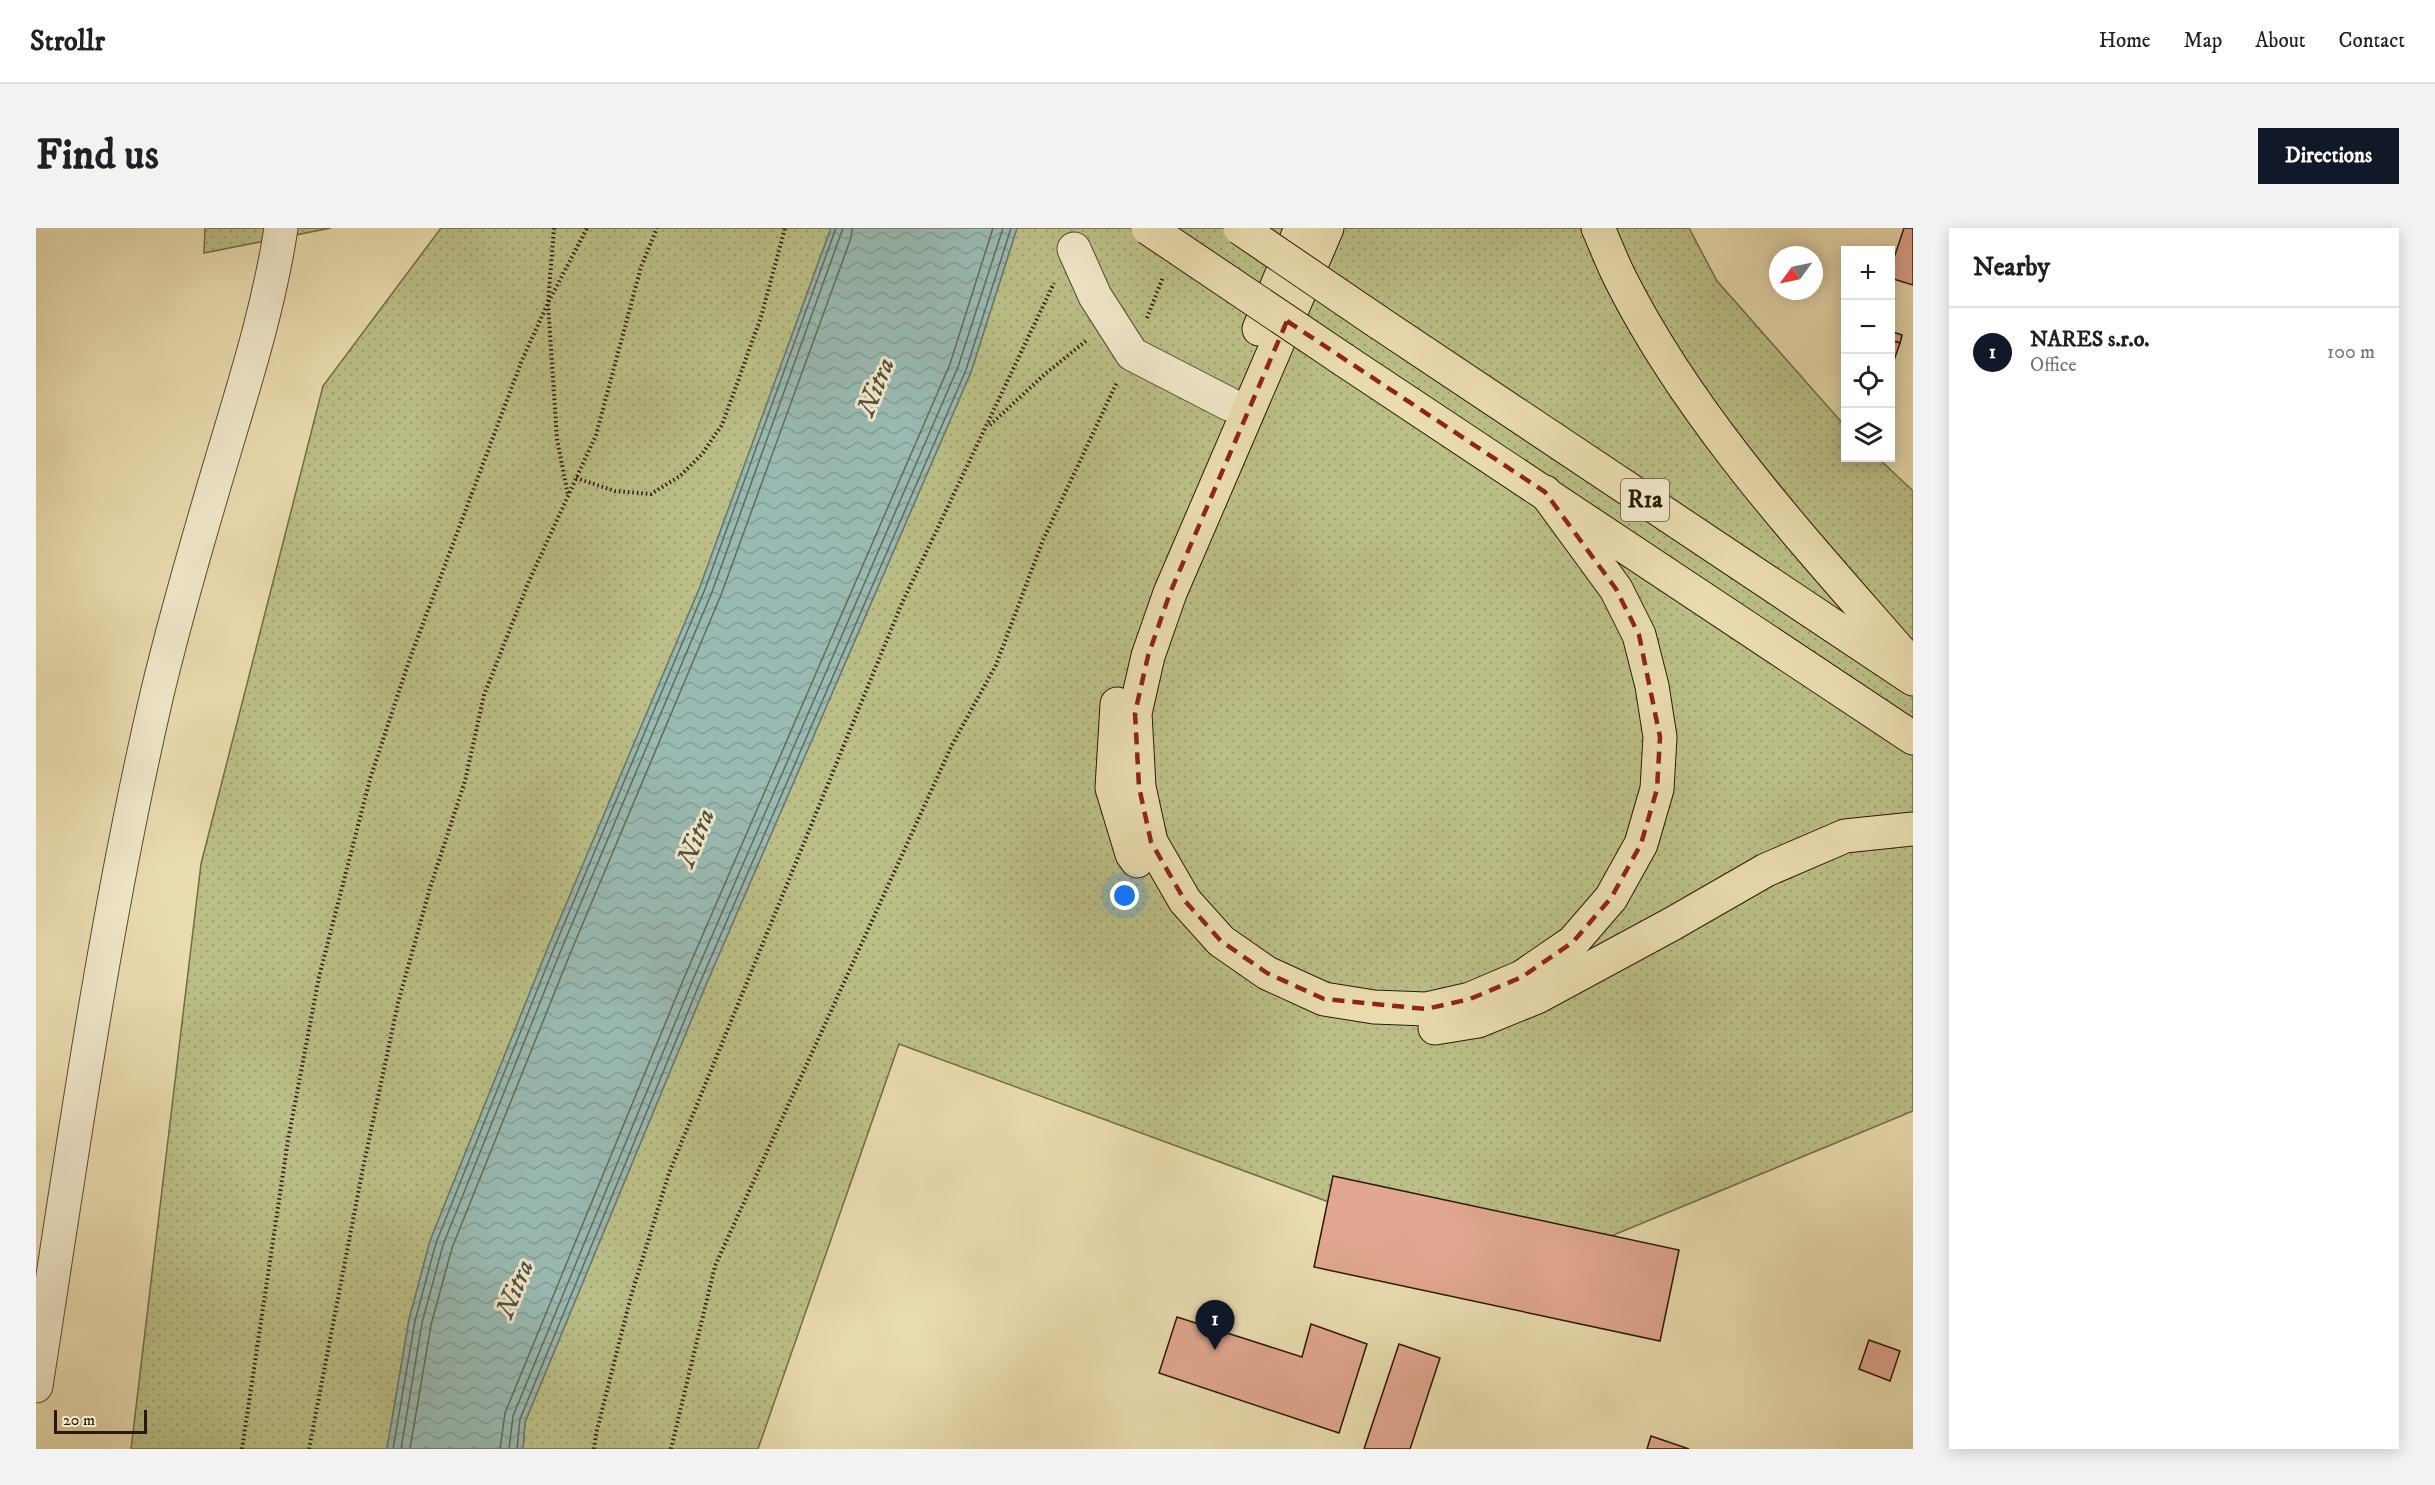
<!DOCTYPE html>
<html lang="en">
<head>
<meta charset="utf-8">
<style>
  body { margin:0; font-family:"IM FELL DW Pica",serif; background:#f2f2f2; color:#202124 }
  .controls { position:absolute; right:18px; top:18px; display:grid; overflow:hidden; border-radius:0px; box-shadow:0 3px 15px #0003 }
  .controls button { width:54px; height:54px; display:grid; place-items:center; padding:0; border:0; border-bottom:2px solid #e0e0e0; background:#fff; color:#202124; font:30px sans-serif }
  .compass { position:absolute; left:1733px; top:18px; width:54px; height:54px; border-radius:50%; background:#fff; box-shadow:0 3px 15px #0003; rotate:237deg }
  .scale { position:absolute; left:18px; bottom:15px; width:93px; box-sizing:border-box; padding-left:6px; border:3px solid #2a1903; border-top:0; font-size:16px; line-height:21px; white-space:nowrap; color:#2a1903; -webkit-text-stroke:4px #f1e8cb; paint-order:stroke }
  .you { position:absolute; left:1089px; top:668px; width:21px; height:21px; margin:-15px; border:4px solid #fff; border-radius:50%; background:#1a73e8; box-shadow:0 0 0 9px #1a73e833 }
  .badge { display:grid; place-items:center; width:39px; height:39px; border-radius:50%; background:#111827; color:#fff; font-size:20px; font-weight:700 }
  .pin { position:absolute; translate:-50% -50px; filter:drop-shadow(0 2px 3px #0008) }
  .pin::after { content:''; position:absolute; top:32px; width:21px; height:18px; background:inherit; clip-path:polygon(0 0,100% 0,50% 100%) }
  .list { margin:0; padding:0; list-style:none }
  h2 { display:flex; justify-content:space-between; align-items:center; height:78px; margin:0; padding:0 24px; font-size:26px }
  h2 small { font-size:20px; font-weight:400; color:#757577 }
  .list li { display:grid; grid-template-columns:39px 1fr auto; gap:18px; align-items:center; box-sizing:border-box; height:90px; padding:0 24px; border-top:2px solid #e0e0e0 }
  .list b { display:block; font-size:22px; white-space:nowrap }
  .list p { margin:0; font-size:20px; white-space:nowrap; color:#757577 }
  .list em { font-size:20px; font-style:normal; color:#757577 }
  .icon { flex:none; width:33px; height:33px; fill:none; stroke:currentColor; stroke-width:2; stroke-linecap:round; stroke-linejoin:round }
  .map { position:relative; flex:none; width:1877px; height:1221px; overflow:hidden; border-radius:0px }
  header { display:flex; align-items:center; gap:36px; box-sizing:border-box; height:84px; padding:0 30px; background:#fff; border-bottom:2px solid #e0e0e0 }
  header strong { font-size:28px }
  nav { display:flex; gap:33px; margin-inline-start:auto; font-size:21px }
  .intro { display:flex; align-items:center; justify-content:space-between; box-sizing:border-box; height:144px; padding:0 36px }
  h1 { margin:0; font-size:42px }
  .button { padding:15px 27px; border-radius:0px; background:#111827; color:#fff; font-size:21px; font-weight:700 }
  main { display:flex; gap:36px; padding:0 36px }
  aside { flex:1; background:#fff; border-radius:0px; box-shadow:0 3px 15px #0003 }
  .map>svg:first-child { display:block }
  .grass { fill:url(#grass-dots); stroke:#726c45; stroke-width:1.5 }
  .water { fill:url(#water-waves); stroke:#6d7a6c; stroke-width:1.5 }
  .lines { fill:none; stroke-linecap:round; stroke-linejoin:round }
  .shore { stroke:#626a5a; stroke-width:1.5 }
  .building { fill:#e0a68f; stroke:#2a1903; stroke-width:1.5 }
  .minor-casing { stroke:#5a4a2e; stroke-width:35 }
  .highway-casing { stroke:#2a1903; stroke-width:35 }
  .path { stroke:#2a1903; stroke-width:4; stroke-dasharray:1.5 3; stroke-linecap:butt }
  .minor { stroke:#f1e8cb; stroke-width:33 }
  .highway { stroke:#e9dcaf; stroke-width:33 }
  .highway-bridge-casing { stroke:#2a1903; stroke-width:35; stroke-linecap:butt }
  .highway-bridge { stroke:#e9dcaf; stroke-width:33 }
  .marked { fill:none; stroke:#8f2418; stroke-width:4.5; stroke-dasharray:12 8; stroke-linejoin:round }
  .labels { text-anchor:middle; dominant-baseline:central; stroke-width:6; stroke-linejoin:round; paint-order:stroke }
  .shield { fill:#f1e8cb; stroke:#66573f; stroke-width:1.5 }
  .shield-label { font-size:24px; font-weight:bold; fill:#2a1903 }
  .water-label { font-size:27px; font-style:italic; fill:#515140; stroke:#f1e8cb }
</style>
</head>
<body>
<header>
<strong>Strollr</strong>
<nav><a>Home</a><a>Map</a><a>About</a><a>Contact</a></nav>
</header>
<div class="intro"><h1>Find us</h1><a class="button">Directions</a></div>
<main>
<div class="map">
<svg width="1877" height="1221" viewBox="0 0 1877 1221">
  <defs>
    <pattern id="grass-dots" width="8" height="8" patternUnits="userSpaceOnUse" patternTransform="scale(1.5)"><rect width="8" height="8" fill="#bbbf87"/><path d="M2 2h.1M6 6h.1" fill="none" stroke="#a1a473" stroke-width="1.8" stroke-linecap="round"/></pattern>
    <pattern id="water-waves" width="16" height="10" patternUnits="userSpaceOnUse" patternTransform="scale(1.5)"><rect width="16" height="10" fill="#99bab2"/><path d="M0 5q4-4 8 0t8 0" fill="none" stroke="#849f97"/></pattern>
  </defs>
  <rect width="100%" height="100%" fill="#e9dcaf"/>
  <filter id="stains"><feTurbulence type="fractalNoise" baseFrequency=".00333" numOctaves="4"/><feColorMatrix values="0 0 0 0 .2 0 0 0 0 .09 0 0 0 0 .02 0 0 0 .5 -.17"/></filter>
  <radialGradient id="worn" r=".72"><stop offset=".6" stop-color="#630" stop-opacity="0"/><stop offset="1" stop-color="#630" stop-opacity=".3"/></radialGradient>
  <g class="grass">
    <path d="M169,0H295L168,25Z"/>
    <path d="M405,0H795L664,359L513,717L394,1013L373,1092L351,1221H95L165,636L287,158Z"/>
    <path d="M981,0H1653L1681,53L1809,198L1810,230H1842L1877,263V883L1486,1045L863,816L722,1221H487L489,1194L669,759L935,144Z"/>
  </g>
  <path class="water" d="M795,0H981L935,144L669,759L489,1194L487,1221H351L373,1092L394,1013L513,717L664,359Z"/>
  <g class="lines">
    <g class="shore">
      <path d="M357,1221L379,1093L400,1015L518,720L669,361L800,0"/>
      <path d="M365,1221L386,1095L407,1017L525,722L676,364L807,0"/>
      <path d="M374,1221L395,1097L416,1020L534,726L685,367L815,10L816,0"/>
      <path d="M464,1221L469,1185L648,750L914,136L957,0"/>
      <path d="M473,1221L477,1188L656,754L922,139L967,0"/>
      <path d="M481,1221L484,1191L663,757L930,142L975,0"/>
    </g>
  </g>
  <g class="building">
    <path d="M1868,0H1877V57L1854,50V42Z"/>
    <path d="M1854,103L1866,107L1864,115L1854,112Z"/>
    <path d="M1854,112L1864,115L1856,138L1854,137Z"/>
    <path d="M1297,948L1643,1022L1624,1113L1278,1039Z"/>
    <path d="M1141,1089L1266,1129L1275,1096L1331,1116L1303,1205L1123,1145Z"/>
    <path d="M1833,1112L1864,1123L1854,1153L1823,1141Z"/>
    <path d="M1363,1116L1404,1130L1374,1221H1328Z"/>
    <path d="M1615,1208L1653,1221H1611Z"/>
  </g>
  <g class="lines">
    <g class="minor-casing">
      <g id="minor">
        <path d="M1038,21L1059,68L1096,126L1193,176"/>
        <path d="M0,1158C36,927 68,694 121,466C140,387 163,308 186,231C209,154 233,79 245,0"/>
      </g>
    </g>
    <g class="highway-casing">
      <g id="highway">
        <path d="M1291,0L1134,365L1112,428L1099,485L1103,559L1115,614L1149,673L1185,713L1231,745L1288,771L1338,779L1390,781L1434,771L1486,749L1537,714L1575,670L1605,616L1621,561L1624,509L1616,458L1603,407L1580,361L1509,264"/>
        <path d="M1562,0C1570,18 1577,37 1586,54C1658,196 1772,317 1876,437"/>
        <path d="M1342,94L1877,451"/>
        <path d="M1223,101L1265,0"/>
        <path d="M1308,132L1877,510"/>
        <path d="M1081,476L1076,560L1096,626L1101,633"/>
        <path d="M1399,800L1442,793L1501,769L1636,696L1730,642L1809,608L1877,601"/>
      </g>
    </g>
    <g class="path">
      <path d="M518,0L512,75L521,211L532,267"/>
      <path d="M1111,90L1127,49"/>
      <path d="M954,197L1009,146L1050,113"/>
      <path d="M540,250L579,263L615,266L644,248L666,226L686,197L725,89L749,0"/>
      <path d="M206,1221L252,912L283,749L334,551L373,433L486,132L512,75L551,0"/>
      <path d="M273,1221L327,940L362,775L394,660L429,553L448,467L493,353L560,207L605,39L621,0"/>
      <path d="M558,1221L560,1206L595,1068L633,945L866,375L1018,55"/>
      <path d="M635,1221L679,1038L916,517L960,437L1007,312L1081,154"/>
    </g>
    <use href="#minor" class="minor"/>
    <use href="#highway" class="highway"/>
    <g class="highway-bridge-casing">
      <g id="highway-bridge">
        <path d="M1112,0L1308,132"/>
        <path d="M1204,0L1342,94"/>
      </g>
    </g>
    <use href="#highway-bridge" class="highway-bridge"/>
  </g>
  <path class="marked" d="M1251,93L1509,264L1580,361L1603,407L1624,509L1621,561L1605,616L1575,670L1537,714L1486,749L1434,771L1390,781L1288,771L1231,745L1185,713L1149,673L1115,614L1103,559L1099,485L1112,428L1134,365Z"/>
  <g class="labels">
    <rect class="shield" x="1585" y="251" width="48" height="42" rx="4.5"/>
    <g class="shield-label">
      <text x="1609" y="272">R1a</text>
    </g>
    <g class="water-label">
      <text transform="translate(840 159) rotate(-68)">Nitra</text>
      <text transform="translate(660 610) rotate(-68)">Nitra</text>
      <text transform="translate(479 1061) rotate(-68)">Nitra</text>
    </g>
  </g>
  <rect width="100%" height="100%" filter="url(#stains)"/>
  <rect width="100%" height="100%" fill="url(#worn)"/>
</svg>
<div class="controls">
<button>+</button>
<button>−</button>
<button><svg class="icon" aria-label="locate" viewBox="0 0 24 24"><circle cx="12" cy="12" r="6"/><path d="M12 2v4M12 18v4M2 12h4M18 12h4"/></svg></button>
<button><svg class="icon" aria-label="layers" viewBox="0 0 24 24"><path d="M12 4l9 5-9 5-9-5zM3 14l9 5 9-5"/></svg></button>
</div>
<svg class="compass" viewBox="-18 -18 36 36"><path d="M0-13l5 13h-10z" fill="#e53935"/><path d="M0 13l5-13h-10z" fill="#757577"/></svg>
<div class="scale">20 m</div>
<div class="you"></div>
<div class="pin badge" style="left:1179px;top:1122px">1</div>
</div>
<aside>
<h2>Nearby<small></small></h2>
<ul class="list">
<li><span class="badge">1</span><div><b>NARES s.r.o.</b><p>Office</p></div><em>100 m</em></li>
</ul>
</aside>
</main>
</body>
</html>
